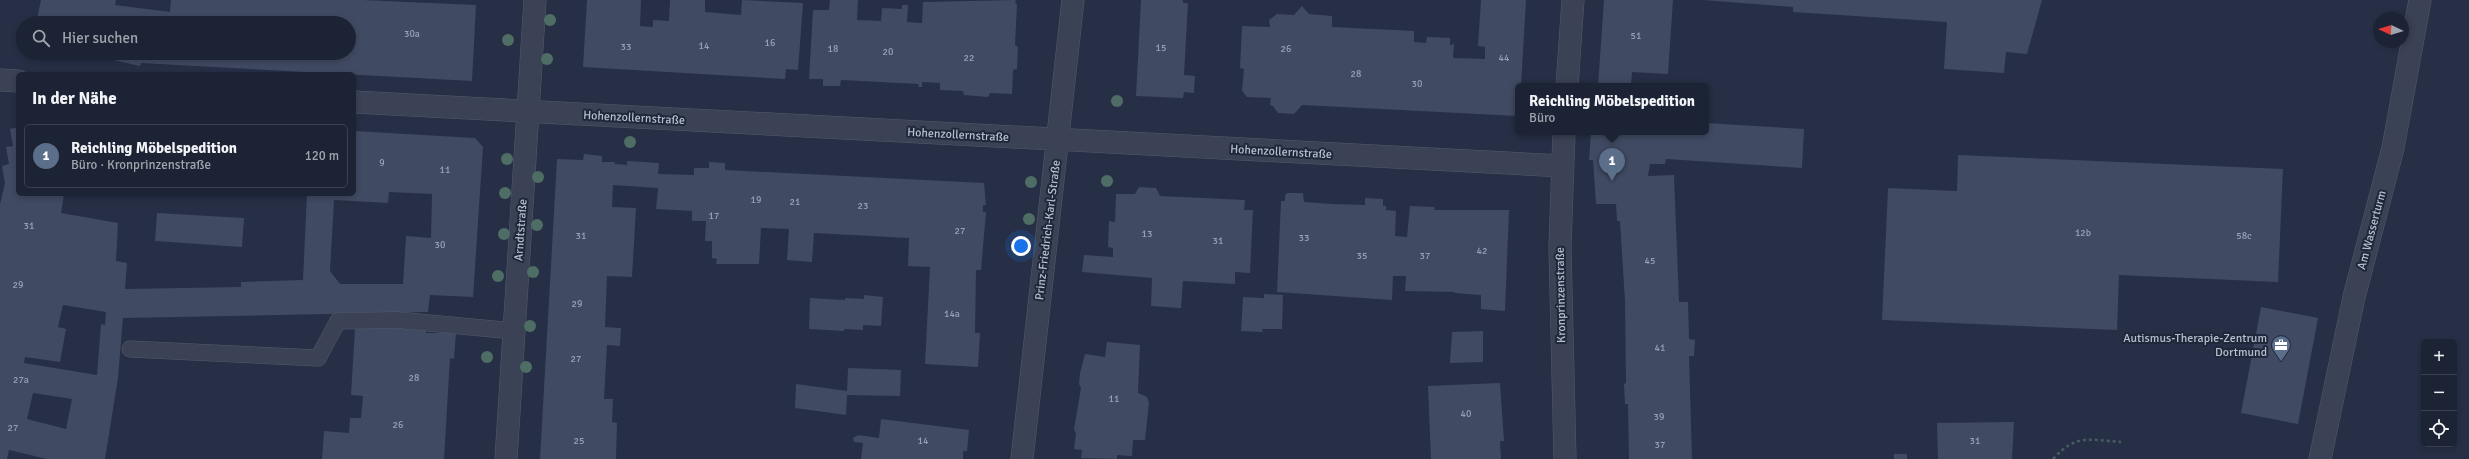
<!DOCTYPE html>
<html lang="de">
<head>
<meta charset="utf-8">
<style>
  body { margin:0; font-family:Signika,sans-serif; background:#292f40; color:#f1f3f6 }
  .controls { position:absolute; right:12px; bottom:12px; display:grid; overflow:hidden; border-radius:6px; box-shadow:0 2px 6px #0003 }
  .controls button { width:36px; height:36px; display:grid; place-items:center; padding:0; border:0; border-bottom:1px solid #3a404f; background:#1c2334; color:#f1f3f6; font:20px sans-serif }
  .compass { position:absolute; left:2373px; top:12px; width:36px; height:36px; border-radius:50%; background:#1c2334; box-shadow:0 2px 6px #0003; rotate:274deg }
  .you { position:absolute; left:1021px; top:246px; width:14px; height:14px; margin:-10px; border:3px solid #fff; border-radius:50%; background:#1a73e8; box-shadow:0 0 0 6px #1a73e833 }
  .badge { display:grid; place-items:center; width:26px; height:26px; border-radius:50%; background:#bca0f2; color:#fff; font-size:13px; font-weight:700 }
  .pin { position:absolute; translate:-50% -33px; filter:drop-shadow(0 1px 2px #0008) }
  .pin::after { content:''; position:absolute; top:21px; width:14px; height:12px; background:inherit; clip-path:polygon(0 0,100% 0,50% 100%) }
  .popup { position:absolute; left:1515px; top:83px; width:194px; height:52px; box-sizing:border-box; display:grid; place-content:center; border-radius:6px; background:#1c2334; filter:drop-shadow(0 1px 3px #0005); font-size:13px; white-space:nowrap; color:#a0a4ac }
  .popup b { font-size:15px; color:#f1f3f6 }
  .popup::after { content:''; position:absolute; left:50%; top:100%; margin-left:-8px; border:8px solid transparent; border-top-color:#1c2334 }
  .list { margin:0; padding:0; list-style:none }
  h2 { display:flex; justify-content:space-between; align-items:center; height:52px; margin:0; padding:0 16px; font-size:17px }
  h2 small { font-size:13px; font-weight:400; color:#a0a4ac }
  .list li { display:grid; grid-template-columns:26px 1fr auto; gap:12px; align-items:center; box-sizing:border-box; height:64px; margin:0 8px 8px; padding:0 8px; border:1px solid #3a404f; border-radius:6px }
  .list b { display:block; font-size:15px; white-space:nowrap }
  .list p { margin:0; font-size:13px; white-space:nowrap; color:#a0a4ac }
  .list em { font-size:13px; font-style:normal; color:#a0a4ac }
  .icon { flex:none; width:22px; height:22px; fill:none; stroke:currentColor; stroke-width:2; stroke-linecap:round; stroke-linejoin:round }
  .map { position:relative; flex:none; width:2469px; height:459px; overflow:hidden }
  .search { position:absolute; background:#1c2334; box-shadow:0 2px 6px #0003; left:16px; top:16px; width:340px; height:44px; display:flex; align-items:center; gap:10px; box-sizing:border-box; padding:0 14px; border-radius:22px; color:#a0a4ac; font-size:15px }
  .panel { position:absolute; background:#1c2334; box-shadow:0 2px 6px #0003; left:16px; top:72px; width:340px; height:124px; border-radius:6px }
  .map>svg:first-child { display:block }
  .building { fill:#404a62; fill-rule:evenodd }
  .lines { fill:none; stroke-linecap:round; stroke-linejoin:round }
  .service-casing { stroke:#535a6c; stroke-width:17 }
  .minor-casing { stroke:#535a6c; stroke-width:23 }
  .path { stroke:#465c62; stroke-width:2.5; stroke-dasharray:3 3; stroke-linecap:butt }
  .service { stroke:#3b4255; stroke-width:16 }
  .minor { stroke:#3b4255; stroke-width:22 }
  .tree { fill:#4e6d65 }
  .labels { text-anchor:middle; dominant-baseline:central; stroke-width:4; stroke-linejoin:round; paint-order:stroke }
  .number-label { font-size:10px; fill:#9aa1b3 }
  .street-label { font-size:12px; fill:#b8bece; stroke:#1f273a }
  .poi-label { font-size:12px; fill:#b8bece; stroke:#1f273a; text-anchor:end }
</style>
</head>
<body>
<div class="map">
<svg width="2469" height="459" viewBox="0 0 2469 459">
  <rect width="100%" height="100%" fill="#262f45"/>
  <g class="building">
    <path d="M41,0H116L115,5L170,12L171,0H363L476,5L472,81L141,63L140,66L100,57V60L87,57V54L84,53H349V23H36Z"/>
    <path d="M587,0H641L640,26L653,27V20L669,21L670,0H705V12L741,15L742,0L803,3L798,70L786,69L785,79L583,67Z"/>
    <path d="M830,0H858L857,20L881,21L882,8L902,9V5H908L907,22L922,23L923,2L1016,0L1015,3L1017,4L1015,45L1018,47L1017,69L1013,70L1012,94L990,93L988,97L964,95L963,91L940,90V83L922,82V87H918L919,84L841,80L840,86H823V79H809L813,10H829Z"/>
    <path d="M1141,0H1183V3H1188L1184,75L1195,76L1194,93L1184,92L1183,98L1136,96Z"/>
    <path d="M1481,0H1526L1521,86H1518V116L1302,105L1294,114L1278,113L1273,106L1270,105L1271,98L1247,97L1242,91L1244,69L1240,68L1242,26L1270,27L1269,20L1277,14L1294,15L1302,6L1309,14L1332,16V34V27L1414,31V42L1426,43L1427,37L1450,38V45L1454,44L1453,58L1485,59V47L1478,46Z"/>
    <path d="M1604,0H1673L1668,74L1632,72L1631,86H1598Z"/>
    <path d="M1703,0H2042L2027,54L2006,52L2004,73L1944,69L1947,22L1793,12V7Z"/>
    <path d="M1706,123L1804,129L1802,168L1666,159L1665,164H1650L1648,176L1674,175L1679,302H1688L1689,339L1695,340L1694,356H1689L1692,459H1629L1628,404H1625L1624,384L1626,383L1625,301L1620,221H1617L1616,204H1596L1593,160H1589L1591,132H1706Z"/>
    <path d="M18,127V194H64L61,213L118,223L116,261L127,263L125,289L241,287V282L303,280L307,194H354V131L475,138L483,147L473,297L430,295L428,312L123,318L118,378L105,459H47L9,450L7,459H0V204L5,183L2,166L9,164L6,147L13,146L10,129ZM389,192L432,194L431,238L406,236L403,284H340L330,271L334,200L388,203ZM63,305L106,312L105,325L101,324L97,375L24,363L25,357L60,362L66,329L58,327ZM33,393L72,399L66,429L27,419Z"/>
    <path d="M584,154L602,156V162H615L614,164L627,165V161L659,163L658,174L694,175V168H709V162L725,163V170L984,183L986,205H983V212H986L981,270H976L975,333H980L978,367L925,364L930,267L908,266L909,238L814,233L812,262L787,260L789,229L761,228L759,264H716L717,259L712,258V241H705L706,221H692V211L656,209L658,188L613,185L612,207L636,208L632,277L607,276L605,327L621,328L620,346L607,345L604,399H613L612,422L617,423L616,459H540L557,159L583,160Z"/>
    <path d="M1958,155L2283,169L2278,282L2119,275L2117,330L1882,320L1888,188L1957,191Z"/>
    <path d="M1139,187L1156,188L1160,196L1245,200L1244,210H1253L1250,273L1235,272V284L1183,281L1181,308H1179L1151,306L1152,278L1082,272L1084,255L1113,257V248L1108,247L1109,221L1115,222L1116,194H1135Z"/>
    <path d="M1287,193H1303L1304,202L1332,204L1365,205V198L1383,199V206H1386V210L1396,211L1395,236L1407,237L1410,206L1434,207L1435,210H1509L1505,311L1481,309V295L1454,293L1455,292L1405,291L1406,276H1393L1392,300L1277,292L1281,201H1285V195Z"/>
    <path d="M157,213L244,218L242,247L155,241Z"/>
    <path d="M1264,294L1283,295L1282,329H1262L1263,332L1241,331L1243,297L1264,298Z"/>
    <path d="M864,295L883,297L881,326L863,325V330L844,329V331L809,329L810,298L845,300V298L864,299Z"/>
    <path d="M2261,307L2318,318L2298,424L2241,413Z"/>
    <path d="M367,326L426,330V333H456L454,359L450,358L444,459H322L324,431L349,433L350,418H361L363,396L351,395L355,328L366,329Z"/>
    <path d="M1483,331V362L1450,363L1452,332Z"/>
    <path d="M1107,342L1140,345L1138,393L1147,397L1149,403L1145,440H1133L1132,456L1117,455V459L1081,458L1082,450L1074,449L1076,434L1074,429L1081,388L1079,384L1080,373L1085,354L1105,357Z"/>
    <path d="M848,368L901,370L900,396L847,395L846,415L795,408L796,384L847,391Z"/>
    <path d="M1500,383L1504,441H1500L1501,459H1431L1428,386Z"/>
    <path d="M881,419L969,430L967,451H963V459H861L863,443L854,442L853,438L858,435L879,438Z"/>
    <path d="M2014,422L2012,459H1938L1937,423Z"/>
    <rect x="1894" y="454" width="13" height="5"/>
  </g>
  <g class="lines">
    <g class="service-casing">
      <path id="service" d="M130,349L318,358L338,321L397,320L514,331"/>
    </g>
    <g class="minor-casing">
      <g id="minor">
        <path d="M0,80L18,81"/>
        <path d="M1567,86L1573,0"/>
        <path d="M354,102L1562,166"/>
        <path d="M1564,132L1560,247L1565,459"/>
        <path d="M506,459L535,0"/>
        <path d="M1022,459L1073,0"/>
        <path d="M2320,459L2354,297L2393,148L2420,0"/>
      </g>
    </g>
    <path class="path" d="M2053,459C2077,433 2089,440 2121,442"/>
    <use href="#service" class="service"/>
    <use href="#minor" class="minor"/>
  </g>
  <g class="tree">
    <circle cx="550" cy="20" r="6"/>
    <circle cx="508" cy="40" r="6"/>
    <circle cx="547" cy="59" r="6"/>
    <circle cx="1117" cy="101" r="6"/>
    <circle cx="630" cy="142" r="6"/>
    <circle cx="507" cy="159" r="6"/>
    <circle cx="538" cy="177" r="6"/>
    <circle cx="1107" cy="181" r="6"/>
    <circle cx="1031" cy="182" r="6"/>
    <circle cx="505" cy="193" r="6"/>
    <circle cx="1029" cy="219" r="6"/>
    <circle cx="537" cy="225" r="6"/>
    <circle cx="504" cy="234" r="6"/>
    <circle cx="533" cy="272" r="6"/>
    <circle cx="498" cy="276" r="6"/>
    <circle cx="530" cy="326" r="6"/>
    <circle cx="487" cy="357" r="6"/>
    <circle cx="526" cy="367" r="6"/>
  </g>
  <defs>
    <g id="office-pin" transform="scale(1)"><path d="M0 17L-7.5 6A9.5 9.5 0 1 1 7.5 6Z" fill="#5c6f8a" stroke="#1f273a"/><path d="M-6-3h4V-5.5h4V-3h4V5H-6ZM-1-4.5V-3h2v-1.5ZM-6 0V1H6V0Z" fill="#fff"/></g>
  </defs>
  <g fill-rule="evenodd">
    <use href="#office-pin" x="2281" y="345"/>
  </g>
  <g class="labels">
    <g class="number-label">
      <text x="412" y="34">30a</text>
      <text x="1636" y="36">51</text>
      <text x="770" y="43">16</text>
      <text x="704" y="46">14</text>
      <text x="626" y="47">33</text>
      <text x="1161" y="48">15</text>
      <text x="833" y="49">18</text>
      <text x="1286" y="49">26</text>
      <text x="888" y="52">20</text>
      <text x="969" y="58">22</text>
      <text x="1504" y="58">44</text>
      <text x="1356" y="74">28</text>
      <text x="1417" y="84">30</text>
      <text x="382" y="163">9</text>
      <text x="445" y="170">11</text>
      <text x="756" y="200">19</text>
      <text x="795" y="202">21</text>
      <text x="863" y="206">23</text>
      <text x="714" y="216">17</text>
      <text x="29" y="226">31</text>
      <text x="960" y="231">27</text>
      <text x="2083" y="233">12b</text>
      <text x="1147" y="234">13</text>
      <text x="581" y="236">31</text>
      <text x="2244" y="236">58c</text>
      <text x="1304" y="238">33</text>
      <text x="1218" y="241">31</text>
      <text x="440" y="245">30</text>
      <text x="1482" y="251">42</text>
      <text x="1362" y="256">35</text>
      <text x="1425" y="256">37</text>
      <text x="1650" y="261">45</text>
      <text x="18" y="285">29</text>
      <text x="577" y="304">29</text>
      <text x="952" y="314">14a</text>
      <text x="1660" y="348">41</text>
      <text x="576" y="359">27</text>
      <text x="414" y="378">28</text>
      <text x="21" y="380">27a</text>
      <text x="1114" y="399">11</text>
      <text x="1466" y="414">40</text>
      <text x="1659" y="417">39</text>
      <text x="398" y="425">26</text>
      <text x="13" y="428">27</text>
      <text x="579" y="441">25</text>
      <text x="923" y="441">14</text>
      <text x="1975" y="441">31</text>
      <text x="1660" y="445">37</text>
    </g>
    <g class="street-label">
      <text transform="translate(634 118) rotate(3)">Hohenzollernstraße</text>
      <text transform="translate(958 135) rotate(3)">Hohenzollernstraße</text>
      <text transform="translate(1281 152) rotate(3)">Hohenzollernstraße</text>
      <text transform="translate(521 230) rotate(-86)">Arndtstraße</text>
      <text transform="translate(1048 230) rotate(-83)">Prinz-Friedrich-Karl-Straße</text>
      <text transform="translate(2372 230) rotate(-75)">Am Wasserturm</text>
      <text transform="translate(1561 295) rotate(-91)">Kronprinzenstraße</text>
    </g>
    <g class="poi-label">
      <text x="2267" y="338">Autismus-Therapie-Zentrum<tspan x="2267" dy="14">Dortmund</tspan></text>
    </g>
  </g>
</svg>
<div class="controls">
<button>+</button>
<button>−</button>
<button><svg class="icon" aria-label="locate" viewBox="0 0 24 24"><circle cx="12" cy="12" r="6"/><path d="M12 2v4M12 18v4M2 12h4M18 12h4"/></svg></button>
</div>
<svg class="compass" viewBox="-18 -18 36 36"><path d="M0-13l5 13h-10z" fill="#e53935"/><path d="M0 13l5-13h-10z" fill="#a0a4ac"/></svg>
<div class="you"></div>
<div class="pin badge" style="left:1612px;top:181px;background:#5c6f8a">1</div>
<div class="popup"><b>Reichling Möbelspedition</b>Büro</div>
<div class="search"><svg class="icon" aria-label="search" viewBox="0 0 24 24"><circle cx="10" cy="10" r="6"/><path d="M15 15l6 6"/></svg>Hier suchen</div>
<section class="panel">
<h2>In der Nähe<small></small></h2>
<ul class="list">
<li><span class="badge" style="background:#5c6f8a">1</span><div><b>Reichling Möbelspedition</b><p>Büro · Kronprinzenstraße</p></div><em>120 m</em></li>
</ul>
</section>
</div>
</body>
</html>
